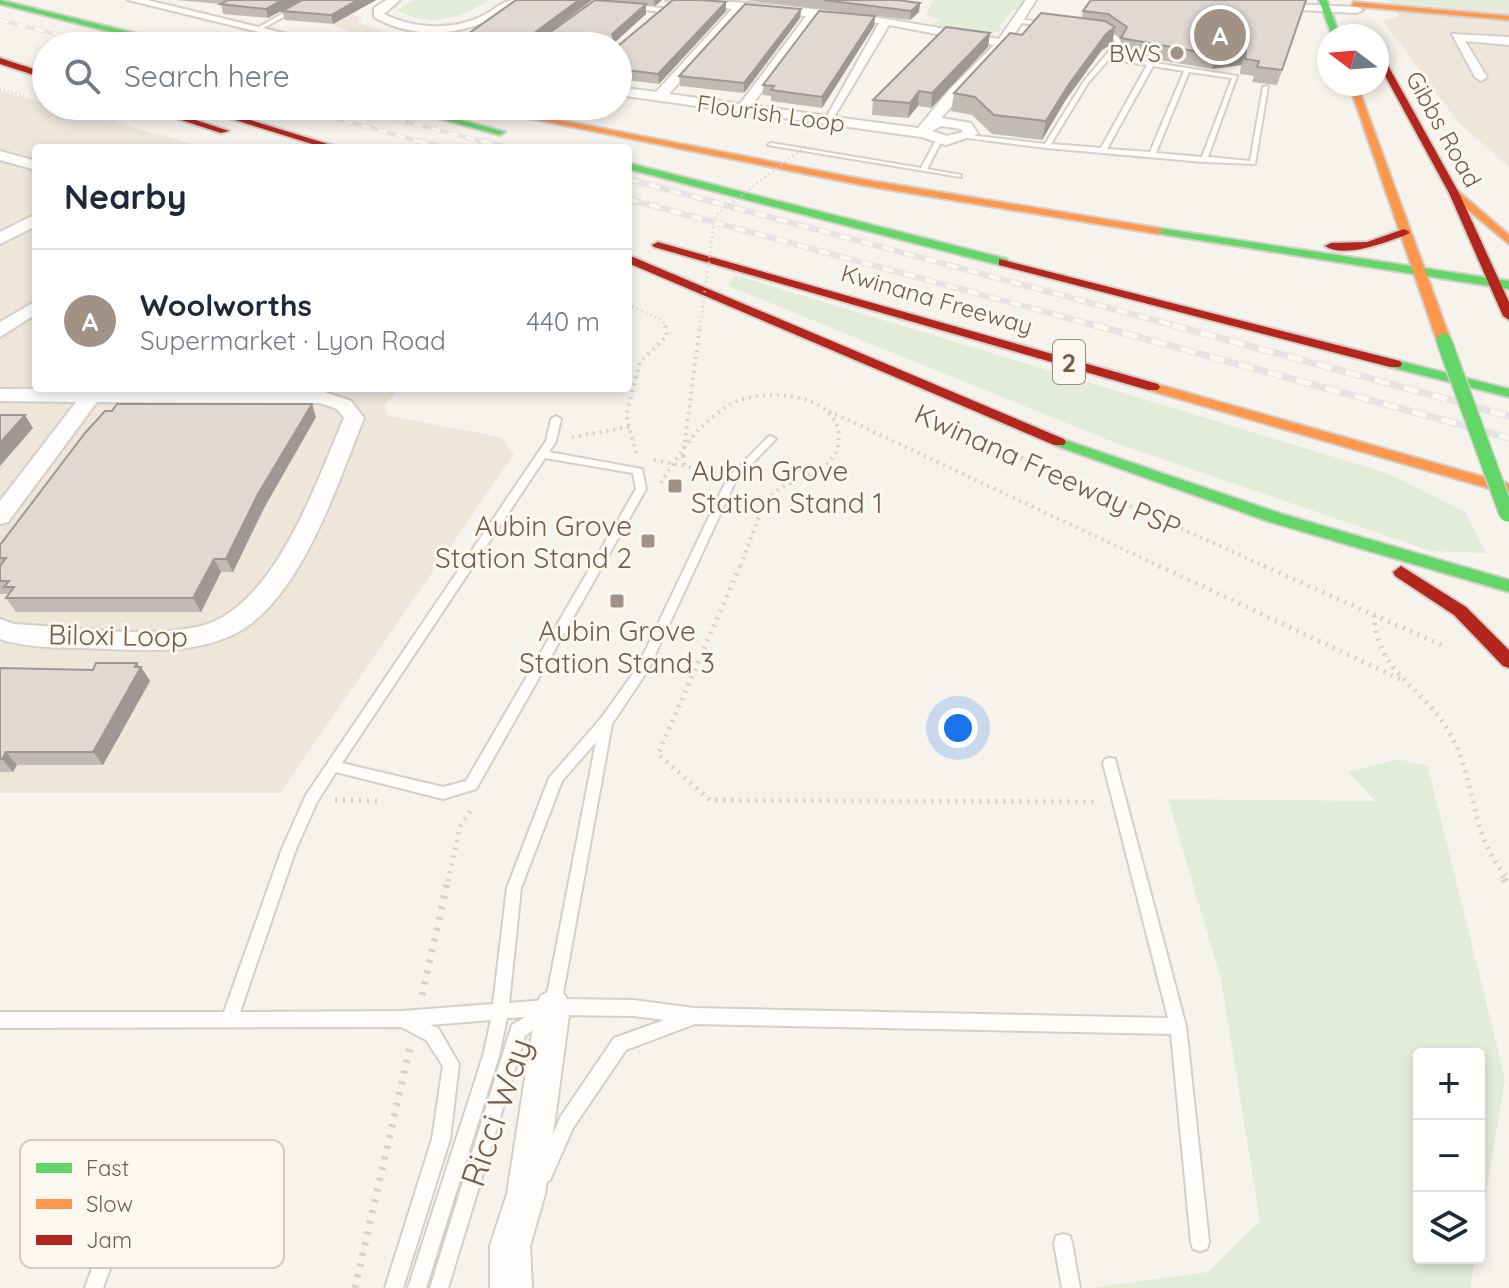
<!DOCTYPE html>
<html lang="en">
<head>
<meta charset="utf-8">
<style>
  body { margin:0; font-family:Quicksand,sans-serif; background:#f6f6f7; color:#1f2937 }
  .controls { position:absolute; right:24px; bottom:24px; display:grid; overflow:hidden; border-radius:8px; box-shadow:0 4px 12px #0003 }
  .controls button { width:72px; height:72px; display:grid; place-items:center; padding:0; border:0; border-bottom:2px solid #e0e1e3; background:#fff; color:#1f2937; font:40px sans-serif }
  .compass { position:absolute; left:1317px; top:24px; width:72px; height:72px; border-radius:50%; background:#fff; box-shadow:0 4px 12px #0003; rotate:286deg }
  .you { position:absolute; left:958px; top:728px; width:28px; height:28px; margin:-20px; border:6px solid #fff; border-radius:50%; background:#1a73e8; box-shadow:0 0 0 12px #1a73e833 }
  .badge { display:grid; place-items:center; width:52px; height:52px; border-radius:50%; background:#a19286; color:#fff; font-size:26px; font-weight:700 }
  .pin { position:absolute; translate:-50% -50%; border:4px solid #fff; box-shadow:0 2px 8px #0006 }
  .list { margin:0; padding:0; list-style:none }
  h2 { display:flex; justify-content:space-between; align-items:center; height:104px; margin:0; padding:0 32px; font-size:34px }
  h2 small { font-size:26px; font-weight:400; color:#747a83 }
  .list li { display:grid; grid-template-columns:52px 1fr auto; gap:24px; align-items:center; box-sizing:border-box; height:144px; padding:0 32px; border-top:2px solid #e0e1e3 }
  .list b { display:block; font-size:30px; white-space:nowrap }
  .list p { margin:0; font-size:26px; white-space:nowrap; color:#747a83 }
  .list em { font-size:26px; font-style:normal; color:#747a83 }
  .icon { flex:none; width:44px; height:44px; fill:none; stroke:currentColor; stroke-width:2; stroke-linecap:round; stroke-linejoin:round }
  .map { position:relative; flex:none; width:1509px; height:1288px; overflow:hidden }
  .search { position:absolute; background:#fff; box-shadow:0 4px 12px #0003; left:32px; top:32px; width:600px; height:88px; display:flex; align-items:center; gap:20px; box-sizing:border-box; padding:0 28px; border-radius:44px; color:#747a83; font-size:30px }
  .panel { position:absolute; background:#fff; box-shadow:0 4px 12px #0003; left:32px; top:144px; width:600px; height:248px; border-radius:8px }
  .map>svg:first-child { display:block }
  .residential { fill:#eee6db }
  .green { fill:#e3ecd9 }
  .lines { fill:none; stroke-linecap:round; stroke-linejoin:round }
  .lane-casing { stroke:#d4cfc8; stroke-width:4 }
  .street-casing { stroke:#d4cfc8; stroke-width:4 }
  .fast-casing { stroke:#d4cfc8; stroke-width:4 }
  .slow-casing { stroke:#d4cfc8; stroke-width:4 }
  .jam-casing { stroke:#d4cfc8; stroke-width:4 }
  .path-far4 { stroke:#d7d1cc; stroke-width:2; stroke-dasharray:1 3; stroke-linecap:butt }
  .path-far3 { stroke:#d7d1cc; stroke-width:3; stroke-dasharray:1 4; stroke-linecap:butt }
  .path-far2 { stroke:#d7d1cc; stroke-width:4; stroke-dasharray:2 5; stroke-linecap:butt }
  .path-far1 { stroke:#d7d1cc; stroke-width:5; stroke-dasharray:2 6; stroke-linecap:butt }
  .path { stroke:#d7d1cc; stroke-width:7; stroke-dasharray:3 8; stroke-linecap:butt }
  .lane { fill:#fefdfc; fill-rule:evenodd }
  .street { fill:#fefdfc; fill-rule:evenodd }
  .fast { fill:#63d668; fill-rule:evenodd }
  .slow { fill:#ff974d; fill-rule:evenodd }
  .jam { fill:#b3261e; fill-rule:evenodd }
  .rail-far2-casing { stroke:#e5e3e4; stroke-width:4 }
  .rail-far1-casing { stroke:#e5e3e4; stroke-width:6 }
  .rail-casing { stroke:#e5e3e4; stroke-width:7 }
  .rail-far2 { stroke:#fdf8ef; stroke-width:3; stroke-dasharray:9; stroke-linecap:butt }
  .rail-far1 { stroke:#fdf8ef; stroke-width:4; stroke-dasharray:11; stroke-linecap:butt }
  .rail { stroke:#fdf8ef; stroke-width:5; stroke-dasharray:15; stroke-linecap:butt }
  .fast-bridge-casing { stroke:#d4cfc8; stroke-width:18; stroke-linecap:butt }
  .path-bridge-far1 { stroke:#d7d1cc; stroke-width:3; stroke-dasharray:1 4; stroke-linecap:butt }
  .path-bridge { stroke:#d7d1cc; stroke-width:4; stroke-dasharray:2 5; stroke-linecap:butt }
  .fast-bridge { stroke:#63d668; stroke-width:15 }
  .wall { fill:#c1bbb5; fill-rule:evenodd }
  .shaded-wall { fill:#9d9894 }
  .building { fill:#e0d9d3; stroke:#9d9894; stroke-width:2 }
  .poi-dot { fill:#a19286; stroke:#fdf8ef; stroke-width:3 }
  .labels { text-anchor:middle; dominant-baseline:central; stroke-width:6; stroke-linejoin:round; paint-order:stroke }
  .far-poi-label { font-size:24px; fill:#735d4f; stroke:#fdf8ef; text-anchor:end }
  .far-street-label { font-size:24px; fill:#735d4f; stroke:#fdf8ef }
  .shield { fill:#fdf8ef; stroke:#9c8c7f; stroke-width:2 }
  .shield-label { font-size:26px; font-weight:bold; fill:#735d4f }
  .poi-label { font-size:28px; fill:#735d4f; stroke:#fdf8ef; text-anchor:start }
  .street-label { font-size:28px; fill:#735d4f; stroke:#fdf8ef }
  .near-street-label { font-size:34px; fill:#735d4f; stroke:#fdf8ef }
  .key { fill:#fdf8ef; stroke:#d4cabf; stroke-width:2 }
  .key-label { font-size:22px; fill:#735d4f }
</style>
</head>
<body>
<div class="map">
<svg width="1509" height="1288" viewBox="0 0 1509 1288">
  <rect width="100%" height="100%" fill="#f6f3ed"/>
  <g class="residential">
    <path d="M1392,2L1509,10V167L1457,121L1383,21L1399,16Z"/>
    <path d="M359,11L352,14L363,20L357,22L390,33L430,36L475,31L471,40L400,44L364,38L327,22L325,12Z"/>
    <path d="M0,91L208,148H36V388H400L385,405L386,415L500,437L514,454L280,793H0Z"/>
  </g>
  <g class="green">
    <path d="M414,0H489C459,19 430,28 397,10Z"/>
    <path d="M933,0H1028L1019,10H1013L999,27L1004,28C985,42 951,29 930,25L941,20L926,15Z"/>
    <path d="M1385,0H1509V10L1392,2Z"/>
    <path d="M735,275L1387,473L1465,512L1486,553L1431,551L1118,444L728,286Z"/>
    <path d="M1398,759L1428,766L1505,1079L1479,1236V1054H1419V1258H1475L1470,1288H1090L1208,1272L1260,1221L1221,980L1168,799L1375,801L1348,772Z"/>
  </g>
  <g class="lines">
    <g class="lane-casing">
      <g id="lane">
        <path d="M307,0H314L260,30L255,29Z"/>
        <path d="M632,5L661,8L664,10L661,12L630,8Z"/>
        <path d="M1019,19L1047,23L1050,25L1047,27L1017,22Z"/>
        <path d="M1097,30L1116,35L1122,43L1111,56L1237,76L1208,157L1250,161L1263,87L1268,86L1255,164L1204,162L1047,148L967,138V136L969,135L1045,144L1084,81L1116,43L1112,37L1095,33ZM1109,59L1147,65L1101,148L1051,144L1088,83ZM1153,66L1184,71L1150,152L1107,149ZM1189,72L1232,78L1202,157L1156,153Z"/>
        <path d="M939,138L942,140L927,169L961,175V177L768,145L771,143L921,168L936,140Z"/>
        <path d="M556,416L561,419L556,441L549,452L642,469L646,489L476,789L443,799L336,772L317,802L296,849L240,1012L402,1011L493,1004L507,888L549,778L602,717L637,668L727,479L768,437L771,436L776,439L774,441L736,480L648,670L612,724L562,999L633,1000L694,1008L1168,1018L1103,763L1105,759L1110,758L1115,759L1186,1026L1209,1242L1207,1249L1200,1251L1193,1249L1191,1242L1171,1034L695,1024L626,1050L573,1128L550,1180L544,1183L538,1180L535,1174L561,1116L614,1038L664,1020L633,1016L553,1015L525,1036L448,1288H430L510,1031L512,1025L525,1017L507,1018L499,1056L426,1288H408L483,1056L491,1020L430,1025L438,1028L459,1064L450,1139L403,1288H385L432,1139L443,1066L426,1040L401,1027L0,1028V1012H224L282,849L306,795L546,441L551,419ZM545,458L633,473L636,489L466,781L443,787L342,763ZM596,742L546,1000L509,1003L521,888L562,781Z"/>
        <path d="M1063,1234L1070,1236L1072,1243L1080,1288H1062L1054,1243L1056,1236Z"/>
        <path d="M110,1235L117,1237L119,1244L103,1288H85L103,1237Z"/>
      </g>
    </g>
    <g class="street-casing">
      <g id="street">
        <path d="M128,0H147L337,46H316Z"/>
        <path d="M387,0H400L384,14C412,29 455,31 484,15C497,8 502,0 517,0C480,36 419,43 374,17V8Z"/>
        <path d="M666,0C778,0 889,18 999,39L1026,0H1036L1007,46L941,118L971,123L978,134L946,145L921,137L618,95V87L656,92L732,9ZM744,10L806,16L740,104L669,94ZM817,17L879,23L827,116L752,105ZM889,25L994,45L949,90L918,128L834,117ZM941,126L961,129L963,132L947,136L932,131Z"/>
        <path d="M1269,3L1357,7L1363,10L1357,13L1265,8Z"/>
        <path d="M1452,34L1509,37V45L1465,41L1487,77L1481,81L1475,77Z"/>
        <path d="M0,151L36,161V170L0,160Z"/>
        <path d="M36,214V226L0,244V232Z"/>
        <path d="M36,301V314L0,337V322Z"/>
        <path d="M107,388L322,391L351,401L364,418C338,482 303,594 240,631C202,653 151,651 109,649C75,647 32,650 0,639V619L14,624C74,627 138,639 197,627C274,611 316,482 344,418L337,409L320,403L97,402L8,522L0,524V501L76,402L0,401V389Z"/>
        <path d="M553,990L565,995L570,1007L545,1194L530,1246L532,1288H490V1246L507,1194L536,1007L541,995Z"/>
      </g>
    </g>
    <g class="fast-casing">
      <g id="fast">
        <path d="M0,0L179,44L180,46H166L0,4Z"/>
        <path d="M1319,0H1327L1340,36H1332Z"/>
        <path d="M393,106H409L505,132L500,135Z"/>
        <path d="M628,163L1007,259L1009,262L1003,266L628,169Z"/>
        <path d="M1158,228L1509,281V289L1154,233L1152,231Z"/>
        <path d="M1395,360L1509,389V397L1390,367V361Z"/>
        <path d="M1059,438L1282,514L1509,580V592L1270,522L1054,445L1052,442Z"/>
      </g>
    </g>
    <g class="slow-casing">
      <g id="slow">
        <path d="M1354,2L1509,16V20L1351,6Z"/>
        <path d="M1349,84H1357L1451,341L1449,344L1437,341Z"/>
        <path d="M468,106H487L861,179L1158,228L1164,231L1158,234L861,185Z"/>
        <path d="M1450,191H1458L1509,235V244L1450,195Z"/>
        <path d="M1153,383L1509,484V494L1148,390V384Z"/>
      </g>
    </g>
    <g class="jam-casing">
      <g id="jam">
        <path d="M1377,50L1381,53L1459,193L1509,302V320L1503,316L1449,193L1377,61Z"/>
        <path d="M0,58L46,73V79L0,64Z"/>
        <path d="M138,106H153L229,131L221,133Z"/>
        <path d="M190,106H205L341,148H325Z"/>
        <path d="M1404,229L1410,232L1408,234C1387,242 1345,259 1325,246L1331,243L1367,242Z"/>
        <path d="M658,242L1158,384L1160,387L1158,390H1148L654,247L652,245Z"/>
        <path d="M628,255L1064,439L1066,442L1064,445H1054L628,263Z"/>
        <path d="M999,259L1400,361L1402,364L1400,367H1390L999,265Z"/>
        <path d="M1401,566L1466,607L1509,650V668L1503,666L1454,615L1395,576L1393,572Z"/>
      </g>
    </g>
    <g class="path-far4">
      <path d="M0,89L26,96"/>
      <path d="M62,106L126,124"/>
    </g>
    <path class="path-far3" d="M628,304L660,319L667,327"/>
    <g class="path-far2">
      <path d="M829,411L1163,568"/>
      <path d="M572,437L629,427"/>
      <path d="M1002,449L1269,568"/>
      <path d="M636,453L626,415L640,362L667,336L665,325"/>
      <path d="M683,456L685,466L713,474"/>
      <path d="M654,460L685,466"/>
      <path d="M661,483C679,453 698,424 729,405C761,386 848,392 838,445C833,475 791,477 772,495C760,507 747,551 740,568"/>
    </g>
    <g class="path-far1">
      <path d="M740,566L658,754L710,800L1098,802"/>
      <path d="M1159,566L1400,679"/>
      <path d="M1264,566L1446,647"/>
      <path d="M1374,615C1377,674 1423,686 1449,732C1478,780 1468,837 1509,879"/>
      <path d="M335,800L377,801"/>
      <path d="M1502,876L1505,881"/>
      <path d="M448,881L460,827L472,808"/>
    </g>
    <g class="path">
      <path d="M1504,879L1509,889"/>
      <path d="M422,995L448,879"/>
      <path d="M355,1288L410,1047"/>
    </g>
    <use href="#lane" class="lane"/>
    <use href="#street" class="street"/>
    <use href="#fast" class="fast"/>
    <use href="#slow" class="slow"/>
    <use href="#jam" class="jam"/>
    <g class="rail-far2-casing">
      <g id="rail-far2">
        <path d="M0,20L102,46"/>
        <path d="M292,106L425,143"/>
        <path d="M344,106L489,143"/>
      </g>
    </g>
    <g class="rail-far1-casing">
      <g id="rail-far1">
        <path d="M418,141L444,148"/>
        <path d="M481,141L510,148"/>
        <path d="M628,179L1180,327"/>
        <path d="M628,199L1101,327"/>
      </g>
    </g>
    <g class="rail-casing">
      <g id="rail">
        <path d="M1094,325L1509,438"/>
        <path d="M1172,325L1509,416"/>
      </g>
    </g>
    <use href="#rail-far2" class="rail-far2"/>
    <use href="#rail-far1" class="rail-far1"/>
    <use href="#rail" class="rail"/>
    <g class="fast-bridge-casing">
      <path id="fast-bridge" d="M1444,341L1507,514"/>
    </g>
    <path class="path-bridge-far1" d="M700,327L715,216L807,145"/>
    <path class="path-bridge" d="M683,456L700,325"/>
    <use href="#fast-bridge" class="fast-bridge"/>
  </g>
  <g class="wall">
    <path d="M176,0H301L268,18L223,14L221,4Z"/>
    <path d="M302,0H376L333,24L285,20L282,11Z"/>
    <path d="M516,0H662L655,6L646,5V14L615,42L451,46ZM592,0H594L541,38Z"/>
    <path d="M746,0H897L920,3L919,12L910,20Z"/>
    <path d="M1306,0L1277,85L1252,82L1254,76L1240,74L1241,65L1212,69L1118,53L1121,39L1114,34L1112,44L1102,50L1065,101L1042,140L992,134L972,115L951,111L954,93L1022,35L1082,18L1083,11Z"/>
    <path d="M726,2V11L659,84L618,79V46Z"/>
    <path d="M801,9L800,18L744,93L680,86L679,76Z"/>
    <path d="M875,16L874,26L822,108L771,101V96L763,95V85Z"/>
    <path d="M990,33L988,47L931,108L918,106L908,118L872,115L873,100Z"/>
    <path d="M316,417L264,508L233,572H221L201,612H16L6,598L9,594H0V545Z"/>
    <path d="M137,663L139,667H141L150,681L103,765H17L13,772H0V668L93,670Z"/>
  </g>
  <g class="shaded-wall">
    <path d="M282,0H301L268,18L266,9Z"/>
    <path d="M358,0H376L333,24L331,15Z"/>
    <path d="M579,0H592L531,46L530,36Z"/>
    <path d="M654,0H662L655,6Z"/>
    <path d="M726,2V11L659,84L658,74Z"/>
    <path d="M920,3L919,12L910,20L911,11Z"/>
    <path d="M646,4V14L613,44L612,34Z"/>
    <path d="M801,9L800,18L744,93V83Z"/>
    <path d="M875,16L874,26L822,108V97Z"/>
    <path d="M1115,27L1112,44L1102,50L1065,101L1042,140L1046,121L1069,84L1106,34Z"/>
    <path d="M990,33L988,47L931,108L932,93Z"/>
    <path d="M1246,50L1241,65L1212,69L1216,55Z"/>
    <path d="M919,91L918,106L908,118L910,103Z"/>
    <path d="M312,404L316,417L264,508L233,572L226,559L258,494Z"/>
    <path d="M25,415L33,428L0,466V443Z"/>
    <path d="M214,559L221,572L201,612L193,598Z"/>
    <path d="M137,663L140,669L141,667L150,681L103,765L93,752Z"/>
    <path d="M6,752L17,765L13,772L2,759Z"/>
  </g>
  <g class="building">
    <path d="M228,0H282L266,9L220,4Z"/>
    <path d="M302,0H358L331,15L282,11Z"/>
    <path d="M516,0H579L530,36L541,39L595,0L646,4L612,34L616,46H451Z"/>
    <path d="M673,0H700L726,2L658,74L618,69V46Z"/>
    <path d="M824,0H897L920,3L911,11Z"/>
    <path d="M1091,0H1306L1282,70L1257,67L1259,61L1245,59L1246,50L1216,55L1121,38L1127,27L1108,14L1083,11Z"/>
    <path d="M745,4L801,9L744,83L679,76Z"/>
    <path d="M819,11L875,16L822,97L771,90L774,86L763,85Z"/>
    <path d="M1041,13L1105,21L1115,27L1106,34L1069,84L1046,121L994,115L975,97L954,93L1010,33L1022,35Z"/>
    <path d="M946,27L990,33L932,93L919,91L910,103L873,100Z"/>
    <path d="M117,404H312L258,494L226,559H214L193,598H6L14,587H4L9,581H0V566L6,558H0V545L85,433L105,411H112Z"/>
    <path d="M0,415H25L0,443Z"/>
    <path d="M96,663H137L135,667H141L93,752H6L2,759H0V668L93,670Z"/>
  </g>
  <g class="poi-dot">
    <circle cx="1177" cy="53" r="8"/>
    <rect x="667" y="478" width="16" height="16" rx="4"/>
    <rect x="640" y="533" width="16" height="16" rx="4"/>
    <rect x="609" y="593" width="16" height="16" rx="4"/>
  </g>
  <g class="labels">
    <g class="far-poi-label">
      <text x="1161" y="53">BWS</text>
    </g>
    <g class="far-street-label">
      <text transform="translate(771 113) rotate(8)">Flourish Loop</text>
      <text transform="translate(1444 129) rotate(61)">Gibbs Road</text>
      <text transform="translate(937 299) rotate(16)">Kwinana Freeway</text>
    </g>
    <rect class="shield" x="1053" y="340" width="32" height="44" rx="6"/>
    <g class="shield-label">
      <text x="1069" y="362">2</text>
    </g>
    <g class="poi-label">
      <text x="691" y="470">Aubin Grove<tspan x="691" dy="32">Station Stand 1</tspan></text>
      <text x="632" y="525" text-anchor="end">Aubin Grove<tspan x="632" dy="32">Station Stand 2</tspan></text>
      <text x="617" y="630" text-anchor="middle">Aubin Grove<tspan x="617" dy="32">Station Stand 3</tspan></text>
    </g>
    <g class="street-label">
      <text transform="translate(1048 470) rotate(24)">Kwinana Freeway PSP</text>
      <text transform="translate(118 635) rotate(1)">Biloxi Loop</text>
    </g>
    <g class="near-street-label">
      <text transform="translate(496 1112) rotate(-71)">Ricci Way</text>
    </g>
  </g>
  <rect x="20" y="1140" width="264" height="128" rx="12" class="key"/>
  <rect x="36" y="1163" width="36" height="10" fill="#63d668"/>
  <rect x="36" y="1199" width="36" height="10" fill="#ff974d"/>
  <rect x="36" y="1235" width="36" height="10" fill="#b3261e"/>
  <g class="key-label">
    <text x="86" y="1176">Fast</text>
    <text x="86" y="1212">Slow</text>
    <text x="86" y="1248">Jam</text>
  </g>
</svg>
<div class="controls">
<button>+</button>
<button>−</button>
<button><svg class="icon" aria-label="layers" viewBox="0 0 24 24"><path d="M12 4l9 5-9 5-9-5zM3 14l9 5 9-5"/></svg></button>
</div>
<svg class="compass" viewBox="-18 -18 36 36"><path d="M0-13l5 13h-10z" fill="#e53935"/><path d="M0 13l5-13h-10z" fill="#747a83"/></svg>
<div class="you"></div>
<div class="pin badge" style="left:1220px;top:35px">A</div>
<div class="search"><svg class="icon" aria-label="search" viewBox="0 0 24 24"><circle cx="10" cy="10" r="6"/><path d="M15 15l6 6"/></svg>Search here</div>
<section class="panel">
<h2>Nearby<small></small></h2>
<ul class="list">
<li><span class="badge">A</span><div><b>Woolworths</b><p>Supermarket · Lyon Road</p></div><em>440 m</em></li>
</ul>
</section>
</div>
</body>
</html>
